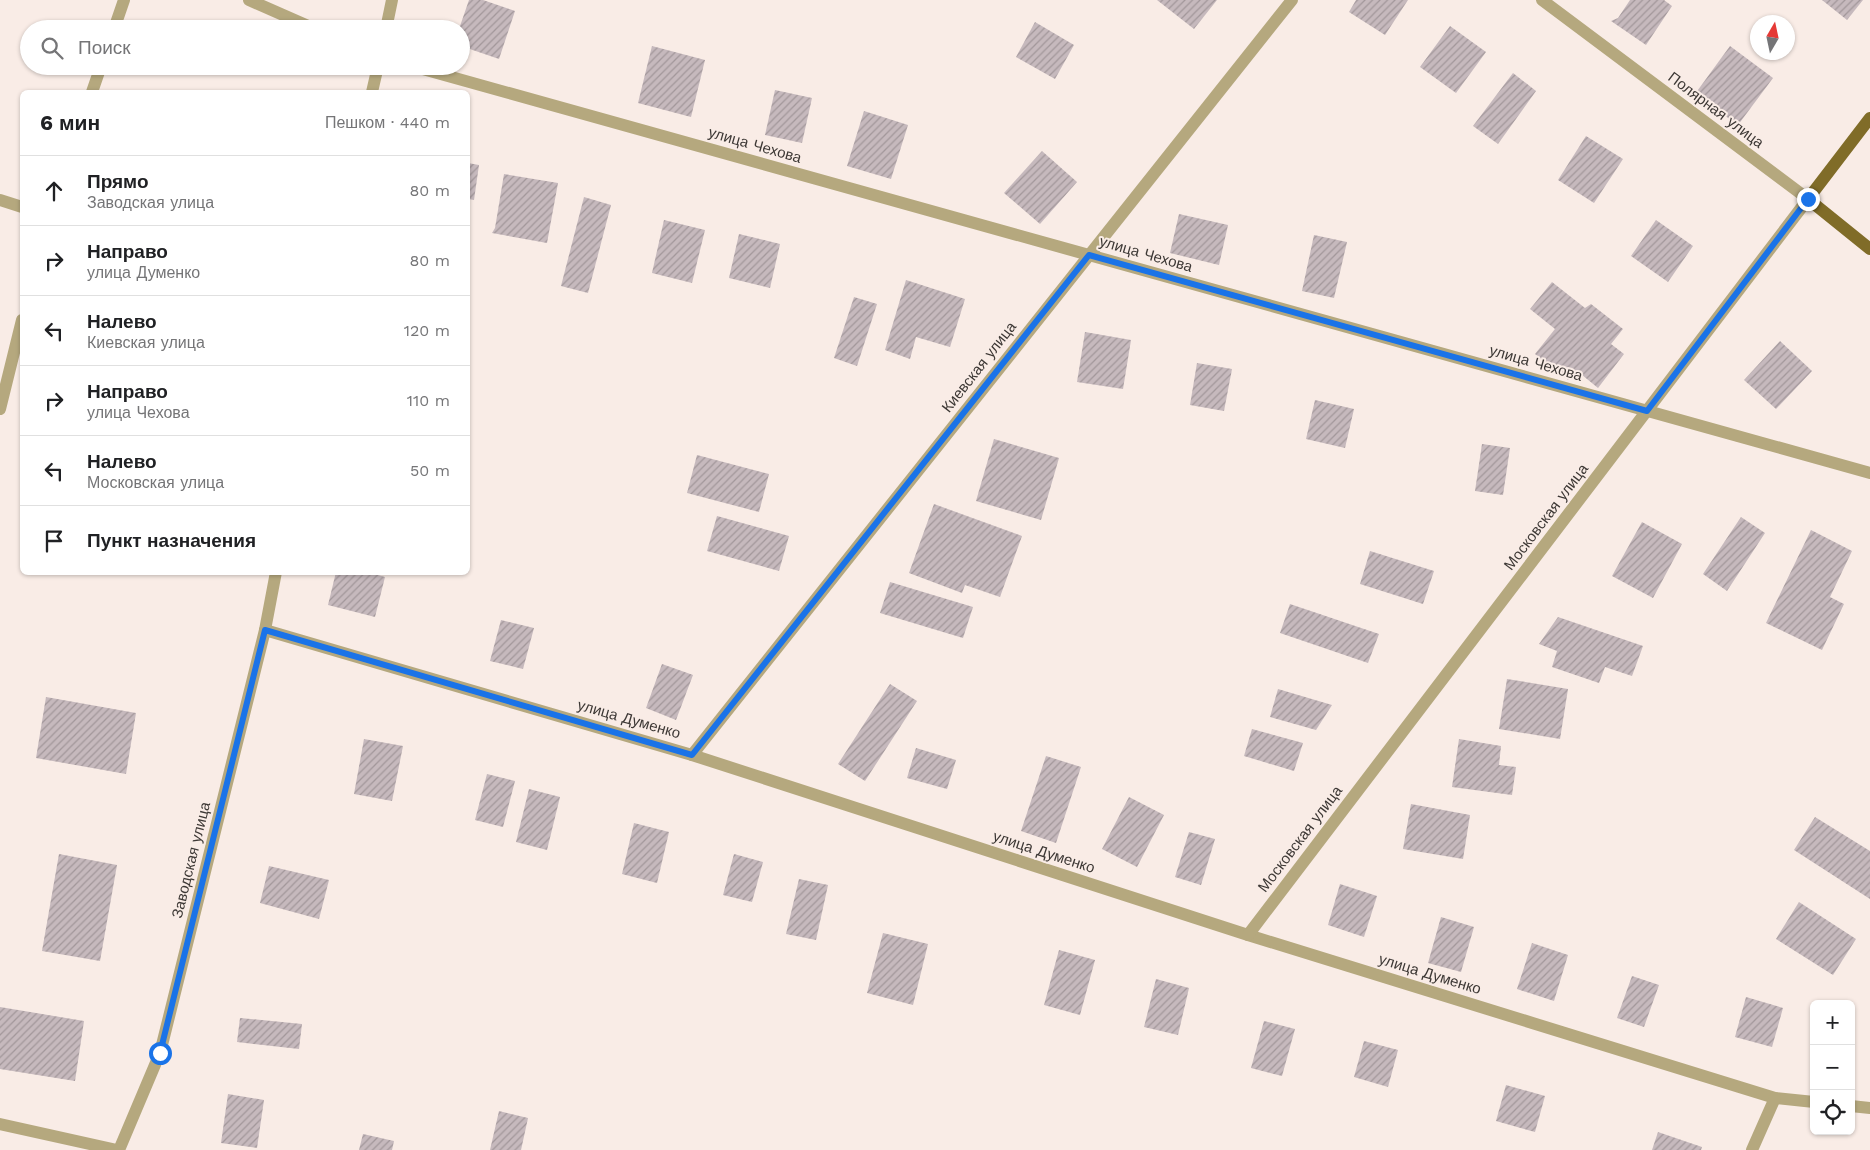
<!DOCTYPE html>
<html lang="ru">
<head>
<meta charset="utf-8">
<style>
  body { margin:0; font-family:"Work Sans",sans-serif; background:#f6f6f6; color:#202124 }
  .controls { position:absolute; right:15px; bottom:15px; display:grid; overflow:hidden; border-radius:8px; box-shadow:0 1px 4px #0004 }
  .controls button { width:45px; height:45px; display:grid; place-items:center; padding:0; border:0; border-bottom:1px solid #e0e0e0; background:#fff; color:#202124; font:25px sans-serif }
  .compass { position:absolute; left:1750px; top:15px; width:45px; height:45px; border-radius:50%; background:#fff; box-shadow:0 1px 4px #0004; rotate:9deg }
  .stop { position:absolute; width:15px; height:15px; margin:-11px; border:4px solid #1a73e8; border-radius:50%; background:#fff }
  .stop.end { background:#1a73e8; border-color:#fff; box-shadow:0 1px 5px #0008 }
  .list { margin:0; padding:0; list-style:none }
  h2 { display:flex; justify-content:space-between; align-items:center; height:65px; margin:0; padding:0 20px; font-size:21px }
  h2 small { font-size:16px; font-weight:400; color:#757577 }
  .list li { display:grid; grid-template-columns:32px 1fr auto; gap:15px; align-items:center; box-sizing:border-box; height:70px; padding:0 20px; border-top:1px solid #e0e0e0 }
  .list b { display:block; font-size:19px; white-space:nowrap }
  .list p { margin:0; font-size:16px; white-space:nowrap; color:#757577 }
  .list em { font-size:16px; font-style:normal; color:#757577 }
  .icon { flex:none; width:28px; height:28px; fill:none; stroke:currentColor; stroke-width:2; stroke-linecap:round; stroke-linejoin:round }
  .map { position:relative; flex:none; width:1870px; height:1150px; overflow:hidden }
  .search { position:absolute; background:#fff; box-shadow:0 1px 4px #0004; left:20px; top:20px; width:450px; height:55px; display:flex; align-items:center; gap:12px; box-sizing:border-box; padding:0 18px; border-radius:28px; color:#757577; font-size:19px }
  .panel { position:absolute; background:#fff; box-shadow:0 1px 4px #0004; left:20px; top:90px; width:450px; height:485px; border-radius:8px }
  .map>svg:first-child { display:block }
  .building { fill:url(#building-hatch) }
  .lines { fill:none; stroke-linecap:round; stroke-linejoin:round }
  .minor { stroke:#b5a87e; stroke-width:12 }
  .major { stroke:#806c28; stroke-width:12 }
  .route { stroke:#1a73e8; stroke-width:6 }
  .labels { text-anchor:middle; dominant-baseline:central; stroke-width:4; stroke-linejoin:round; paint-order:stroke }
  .street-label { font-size:15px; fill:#3d3835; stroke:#f9ece6 }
</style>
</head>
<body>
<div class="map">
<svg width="1870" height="1150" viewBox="0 0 1870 1150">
  <defs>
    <pattern id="building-hatch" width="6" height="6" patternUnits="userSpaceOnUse" patternTransform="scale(1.25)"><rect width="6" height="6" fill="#c6b9bd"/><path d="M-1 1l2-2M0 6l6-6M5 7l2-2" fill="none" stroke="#a2979a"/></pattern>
  </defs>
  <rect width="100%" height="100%" fill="#f9ece6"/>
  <g class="building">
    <path d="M469,0H483L515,11L499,59L461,46V29H459Z"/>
    <path d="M1157,0H1217L1194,29Z"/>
    <path d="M1356,0H1408L1385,35L1349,12Z"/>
    <path d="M1630,0H1664L1672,6L1646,45L1611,21L1618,18Z"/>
    <path d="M1822,0H1863L1847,20Z"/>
    <path d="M1035,22L1074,45L1055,79L1016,57Z"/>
    <path d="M1450,26L1486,52L1456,93L1420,67Z"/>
    <path d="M652,46L705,60L691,117L638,103Z"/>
    <path d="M1730,46L1773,78L1738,125L1695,94Z"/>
    <path d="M1513,73L1536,91L1498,144L1473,126Z"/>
    <path d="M775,90L812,98L802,143L765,135Z"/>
    <path d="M864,111L908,125L891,179L847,166Z"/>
    <path d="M1586,136L1623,159L1594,203L1558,180Z"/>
    <path d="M1042,151L1077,182L1040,224L1004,193Z"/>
    <path d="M468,163L479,165L474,200L468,199Z"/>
    <path d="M504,174L558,183L547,243L492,233L495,228Z"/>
    <path d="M584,197L611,205L588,293L561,286Z"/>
    <path d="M1179,214L1228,225L1219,265L1170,253Z"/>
    <path d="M664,220L705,230L692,283L652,273Z"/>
    <path d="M1656,220L1693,246L1668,282L1631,256Z"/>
    <path d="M739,234L780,244L770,288L729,278Z"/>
    <path d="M1314,235L1347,242L1334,298L1302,291Z"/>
    <path d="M906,280L965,299L950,347L916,337L910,359L885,350Z"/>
    <path d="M1552,282L1585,308L1591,304L1623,329L1611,344L1624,354L1598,388L1576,370L1568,380L1535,354L1555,329L1530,309Z"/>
    <path d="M854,297L877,304L857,366L834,358Z"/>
    <path d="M1085,332L1131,340L1123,389L1077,382Z"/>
    <path d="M1780,341L1812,371L1776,409L1744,380Z"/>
    <path d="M1197,363L1232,369L1224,411L1190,405Z"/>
    <path d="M1315,400L1354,409L1345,448L1306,439Z"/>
    <path d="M994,439L1059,458L1041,520L976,501Z"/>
    <path d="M1482,444L1510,448L1503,495L1475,491Z"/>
    <path d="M697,455L769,474L759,512L687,493Z"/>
    <path d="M934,504L1022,536L1000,597L965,585L962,593L909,573Z"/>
    <path d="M717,516L789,536L779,571L707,551Z"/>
    <path d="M1741,517L1765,533L1727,591L1703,574Z"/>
    <path d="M1642,522L1682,544L1653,598L1612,576Z"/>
    <path d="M1811,530L1852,551L1830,597L1844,604L1822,650L1766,623Z"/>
    <path d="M1370,551L1434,571L1423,604L1360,584Z"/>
    <path d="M336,572H367L385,577L375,617L328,605Z"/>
    <path d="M890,582L973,607L963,638L880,613Z"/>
    <path d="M1290,604L1379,634L1368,663L1280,633Z"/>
    <path d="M1558,617L1643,646L1632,676L1605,667L1599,683L1552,667L1557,651L1539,644Z"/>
    <path d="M501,620L534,628L523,669L490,661Z"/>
    <path d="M662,664L693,675L676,720L646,708Z"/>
    <path d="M1507,679L1568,689L1560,739L1499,729Z"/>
    <path d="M890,684L917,701L865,781L838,764Z"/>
    <path d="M1278,689L1332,705L1316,730L1270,717Z"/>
    <path d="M46,697L136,713L126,774L36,758Z"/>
    <path d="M1252,729L1303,743L1294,771L1244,756Z"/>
    <path d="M364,739L403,746L392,801L354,794Z"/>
    <path d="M1459,739L1501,746L1499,765L1516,767L1512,795L1452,787Z"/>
    <path d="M916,748L956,760L947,789L907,778Z"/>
    <path d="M1046,756L1081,767L1056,843L1021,831Z"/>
    <path d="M487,774L515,781L503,827L475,820Z"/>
    <path d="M529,789L560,797L547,850L516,842Z"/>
    <path d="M1129,797L1164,815L1137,867L1102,849Z"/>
    <path d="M1411,804L1470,815L1463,859L1403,849Z"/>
    <path d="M1815,817L1870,851V899L1794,850Z"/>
    <path d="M634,823L669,832L657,883L622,874Z"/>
    <path d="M1189,832L1215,839L1201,885L1175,877Z"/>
    <path d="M59,854L117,865L100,961L42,951Z"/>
    <path d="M734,854L763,862L752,902L723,895Z"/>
    <path d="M269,866L329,880L319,919L260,903Z"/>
    <path d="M799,879L828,885L816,940L786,934Z"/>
    <path d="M1340,884L1377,896L1364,937L1328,925Z"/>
    <path d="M1799,902L1856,939L1833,975L1776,939Z"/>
    <path d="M1441,917L1474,927L1461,972L1428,963Z"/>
    <path d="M883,933L928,944L913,1005L867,993Z"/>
    <path d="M1532,943L1568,955L1554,1001L1517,989Z"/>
    <path d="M1059,950L1095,960L1080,1015L1044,1005Z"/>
    <path d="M1632,976L1659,985L1644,1027L1617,1018Z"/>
    <path d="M1156,979L1189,988L1178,1035L1144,1027Z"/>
    <path d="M1746,997L1783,1008L1772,1047L1735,1037Z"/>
    <path d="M0,1007L84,1021L75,1081L0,1069Z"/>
    <path d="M240,1018L302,1024L299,1049L237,1042Z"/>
    <path d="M1264,1021L1295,1029L1282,1076L1251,1068Z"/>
    <path d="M1364,1041L1398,1050L1388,1087L1354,1077Z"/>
    <path d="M1506,1085L1545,1096L1535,1132L1496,1121Z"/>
    <path d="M228,1094L264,1100L257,1148L221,1143Z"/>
    <path d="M499,1111L528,1118L521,1150H490Z"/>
    <path d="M1658,1132L1702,1147L1701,1150H1652Z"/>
    <path d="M363,1134L394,1141L392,1150H359Z"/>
  </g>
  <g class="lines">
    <g class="minor">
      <path d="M249,0L315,29"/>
      <path d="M114,29L124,0"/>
      <path d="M386,29L392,0"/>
      <path d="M412,66L1870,473"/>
      <path d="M92,92L101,66"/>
      <path d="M372,92L378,66"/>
      <path d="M0,200L22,207"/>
      <path d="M0,409L22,320"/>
      <path d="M265,630L692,755L1248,935L1775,1098L1814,1102"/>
      <path d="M692,755L1292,0"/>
      <path d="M1248,935L1808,199L1542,0"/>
      <path d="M1851,1106L1870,1108"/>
      <path d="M0,1124L117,1150"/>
      <path d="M119,1150L160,1053L265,630L276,572"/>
      <path d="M1752,1150L1775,1098"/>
    </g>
    <path class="major" d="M1870,118L1808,199L1870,249"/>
  </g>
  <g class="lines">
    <path class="route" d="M160,1053L265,630L692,755L1089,255L1647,411L1808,199"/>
  </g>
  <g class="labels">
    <g class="street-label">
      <text transform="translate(1716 110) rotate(37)">Полярная улица</text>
      <text transform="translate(755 145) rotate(16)">улица Чехова</text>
      <text transform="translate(1146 254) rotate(16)">улица Чехова</text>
      <text transform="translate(1536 363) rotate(16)">улица Чехова</text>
      <text transform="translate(979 367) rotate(-52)">Киевская улица</text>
      <text transform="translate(1546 517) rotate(-53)">Московская улица</text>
      <text transform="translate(629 719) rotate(16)">улица Думенко</text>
      <text transform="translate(1300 839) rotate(-53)">Московская улица</text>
      <text transform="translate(1044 852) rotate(18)">улица Думенко</text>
      <text transform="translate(191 860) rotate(-76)">Заводская улица</text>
      <text transform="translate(1430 974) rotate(17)">улица Думенко</text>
    </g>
  </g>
</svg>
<div class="controls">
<button>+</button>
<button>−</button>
<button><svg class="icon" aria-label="locate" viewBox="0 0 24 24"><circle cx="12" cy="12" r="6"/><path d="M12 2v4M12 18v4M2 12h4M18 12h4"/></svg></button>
</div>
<svg class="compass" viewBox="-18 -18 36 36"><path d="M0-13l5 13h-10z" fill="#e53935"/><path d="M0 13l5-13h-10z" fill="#757577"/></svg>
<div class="stop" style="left:160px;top:1053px"></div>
<div class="stop end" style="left:1808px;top:199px"></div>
<div class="search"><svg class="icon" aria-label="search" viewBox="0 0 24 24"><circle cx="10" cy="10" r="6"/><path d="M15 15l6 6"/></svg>Поиск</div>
<section class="panel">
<h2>6 мин<small>Пешком · 440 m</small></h2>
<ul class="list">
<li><svg class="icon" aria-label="ahead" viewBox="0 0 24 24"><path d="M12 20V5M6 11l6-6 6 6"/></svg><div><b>Прямо</b><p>Заводская улица</p></div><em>80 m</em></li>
<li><svg class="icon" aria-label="right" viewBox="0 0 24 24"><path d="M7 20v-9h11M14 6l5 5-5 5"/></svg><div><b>Направо</b><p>улица Думенко</p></div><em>80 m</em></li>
<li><svg class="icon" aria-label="left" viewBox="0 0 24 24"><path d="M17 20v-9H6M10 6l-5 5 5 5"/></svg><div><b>Налево</b><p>Киевская улица</p></div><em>120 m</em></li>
<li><svg class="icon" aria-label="right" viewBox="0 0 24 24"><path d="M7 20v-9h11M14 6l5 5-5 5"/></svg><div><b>Направо</b><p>улица Чехова</p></div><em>110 m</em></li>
<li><svg class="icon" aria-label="left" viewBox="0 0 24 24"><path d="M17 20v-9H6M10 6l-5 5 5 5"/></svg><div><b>Налево</b><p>Московская улица</p></div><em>50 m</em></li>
<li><svg class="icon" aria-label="arrive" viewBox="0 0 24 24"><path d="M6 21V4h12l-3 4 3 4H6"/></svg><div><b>Пункт назначения</b></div></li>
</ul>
</section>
</div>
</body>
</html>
